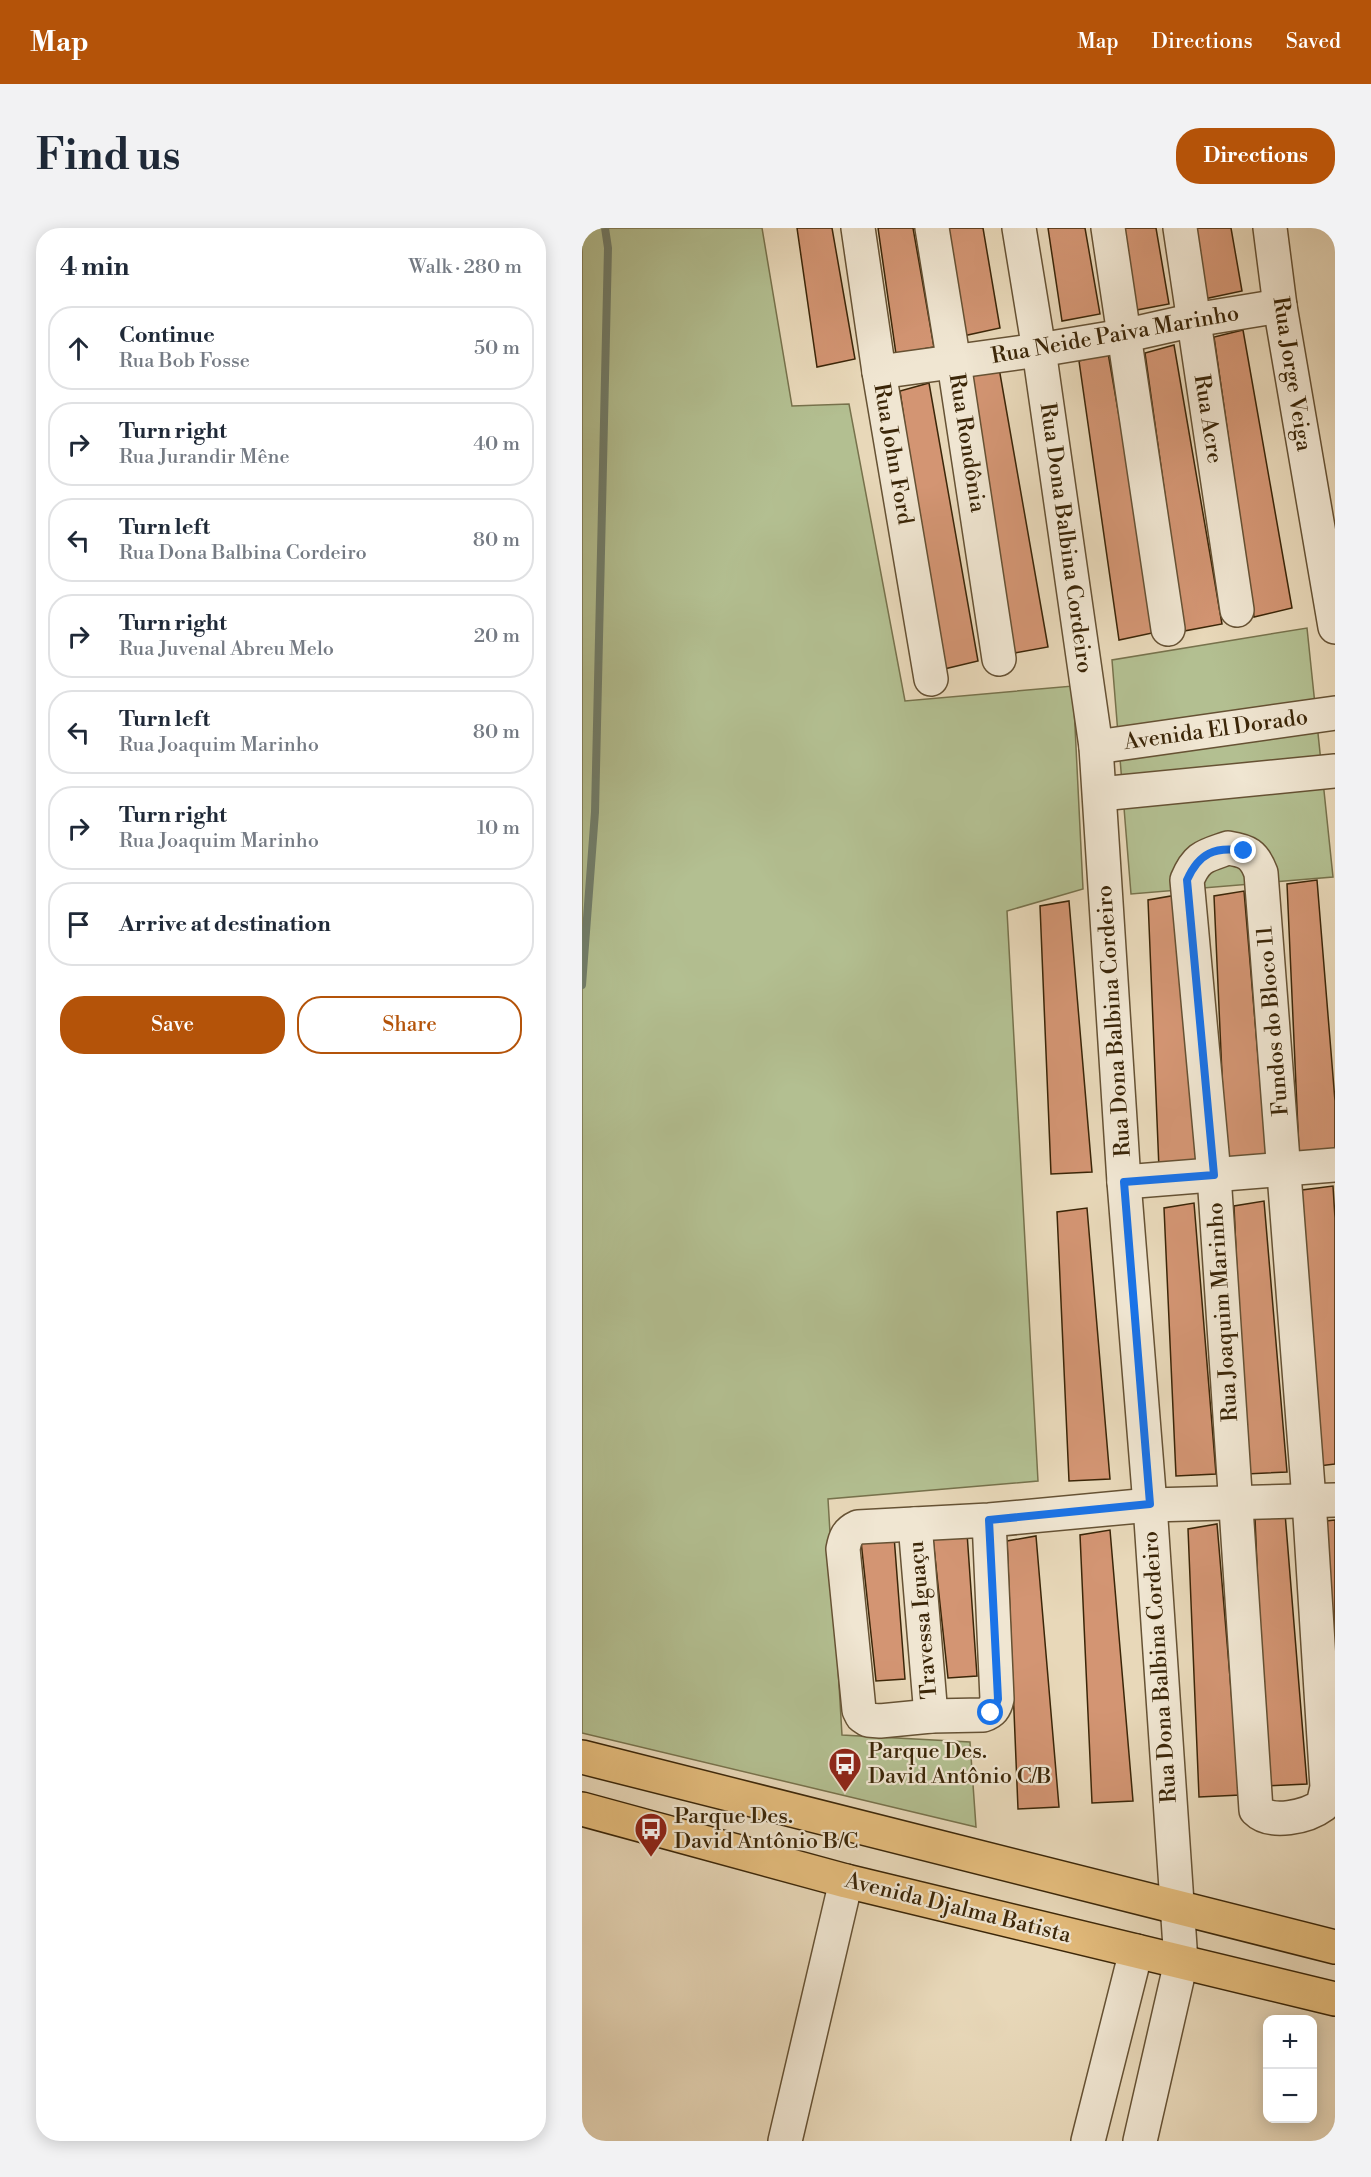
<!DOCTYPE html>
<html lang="en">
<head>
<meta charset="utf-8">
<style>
  body { margin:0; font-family:"Libre Bodoni",serif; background:#f2f2f3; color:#1f2937 }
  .controls { position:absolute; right:18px; bottom:18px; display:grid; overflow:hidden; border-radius:12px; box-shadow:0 3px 15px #0003 }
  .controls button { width:54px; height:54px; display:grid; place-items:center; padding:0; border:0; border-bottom:2px solid #e0e1e3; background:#fff; color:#1f2937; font:30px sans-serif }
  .stop { position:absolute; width:18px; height:18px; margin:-14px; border:4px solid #1a73e8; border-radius:50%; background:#fff }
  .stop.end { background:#1a73e8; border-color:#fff; box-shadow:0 2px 6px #0008 }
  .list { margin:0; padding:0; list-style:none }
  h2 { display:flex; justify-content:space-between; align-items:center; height:78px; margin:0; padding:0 24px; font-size:26px }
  h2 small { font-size:20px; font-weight:400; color:#747a83 }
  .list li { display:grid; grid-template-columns:39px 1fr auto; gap:18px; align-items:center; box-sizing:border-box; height:84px; margin:0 12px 12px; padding:0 12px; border:2px solid #e0e1e3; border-radius:24px }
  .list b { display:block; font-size:22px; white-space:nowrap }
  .list p { margin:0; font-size:20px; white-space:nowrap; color:#747a83 }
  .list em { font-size:20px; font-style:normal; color:#747a83 }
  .actions { display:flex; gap:12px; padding:18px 24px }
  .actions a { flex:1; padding:14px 0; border:2px solid #b45309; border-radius:24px; text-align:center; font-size:21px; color:#b45309 }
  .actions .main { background:#b45309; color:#fff }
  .icon { flex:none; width:33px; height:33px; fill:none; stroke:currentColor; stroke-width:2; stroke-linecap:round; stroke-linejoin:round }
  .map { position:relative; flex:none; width:753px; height:1913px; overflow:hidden; border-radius:24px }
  header { display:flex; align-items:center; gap:36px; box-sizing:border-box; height:84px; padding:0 30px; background:#b45309; color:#fff }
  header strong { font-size:28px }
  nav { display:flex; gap:33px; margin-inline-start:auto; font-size:21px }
  .intro { display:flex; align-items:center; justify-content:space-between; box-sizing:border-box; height:144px; padding:0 36px }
  h1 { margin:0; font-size:42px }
  .button { padding:15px 27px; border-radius:24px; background:#b45309; color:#fff; font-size:21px; font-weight:700 }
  main { display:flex; gap:36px; padding:0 36px }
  aside { flex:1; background:#fff; border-radius:24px; box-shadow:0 3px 15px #0003 }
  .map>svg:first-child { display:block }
  .green { fill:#b3bf91; stroke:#77724c; stroke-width:1.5 }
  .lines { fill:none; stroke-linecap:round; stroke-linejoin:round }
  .stream { stroke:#727f6c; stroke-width:8 }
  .building { fill:#d39573; stroke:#3b2608; stroke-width:1.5 }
  .minor-casing { stroke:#665234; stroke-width:36 }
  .major-casing { stroke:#3b2608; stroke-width:36 }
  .minor { stroke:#f0e6d2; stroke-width:33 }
  .major { stroke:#e4bc7c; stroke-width:33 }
  .route { stroke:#1a73e8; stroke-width:8 }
  .labels { text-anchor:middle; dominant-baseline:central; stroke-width:4.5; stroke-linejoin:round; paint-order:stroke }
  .street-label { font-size:22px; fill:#3b2608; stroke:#f0e6d2 }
  .poi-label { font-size:22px; fill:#3b2608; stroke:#f0e6d2; text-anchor:start }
</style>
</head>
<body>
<header>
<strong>Map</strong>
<nav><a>Map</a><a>Directions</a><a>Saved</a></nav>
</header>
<div class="intro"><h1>Find us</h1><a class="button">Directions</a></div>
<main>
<aside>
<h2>4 min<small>Walk · 280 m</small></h2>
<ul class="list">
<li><svg class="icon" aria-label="ahead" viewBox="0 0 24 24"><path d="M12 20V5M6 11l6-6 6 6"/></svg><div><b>Continue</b><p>Rua Bob Fosse</p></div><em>50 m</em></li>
<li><svg class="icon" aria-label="right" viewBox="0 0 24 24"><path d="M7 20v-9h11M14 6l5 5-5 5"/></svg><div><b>Turn right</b><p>Rua Jurandir Mêne</p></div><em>40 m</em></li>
<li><svg class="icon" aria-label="left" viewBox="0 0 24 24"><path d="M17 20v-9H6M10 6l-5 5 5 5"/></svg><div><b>Turn left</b><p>Rua Dona Balbina Cordeiro</p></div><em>80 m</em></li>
<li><svg class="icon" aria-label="right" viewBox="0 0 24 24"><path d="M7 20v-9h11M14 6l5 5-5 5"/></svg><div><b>Turn right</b><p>Rua Juvenal Abreu Melo</p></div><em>20 m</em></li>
<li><svg class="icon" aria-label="left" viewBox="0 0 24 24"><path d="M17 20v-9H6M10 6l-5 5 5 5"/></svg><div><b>Turn left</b><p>Rua Joaquim Marinho</p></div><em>80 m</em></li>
<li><svg class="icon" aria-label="right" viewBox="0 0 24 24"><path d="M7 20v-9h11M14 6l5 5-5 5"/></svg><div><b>Turn right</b><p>Rua Joaquim Marinho</p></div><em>10 m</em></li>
<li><svg class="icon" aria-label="arrive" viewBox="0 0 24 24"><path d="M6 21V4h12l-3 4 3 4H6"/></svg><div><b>Arrive at destination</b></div></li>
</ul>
<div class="actions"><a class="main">Save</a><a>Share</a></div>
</aside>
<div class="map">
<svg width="753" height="1913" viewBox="0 0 753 1913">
  <rect width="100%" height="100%" fill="#e8d8b9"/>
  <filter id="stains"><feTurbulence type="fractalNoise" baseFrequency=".00333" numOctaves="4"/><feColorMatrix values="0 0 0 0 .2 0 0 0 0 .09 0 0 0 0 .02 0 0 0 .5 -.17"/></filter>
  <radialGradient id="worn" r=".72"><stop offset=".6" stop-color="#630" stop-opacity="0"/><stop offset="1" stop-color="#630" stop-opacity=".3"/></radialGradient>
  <g class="green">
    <path d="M0,0H180L210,178L267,176L323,473L491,458L501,661L425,683L456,1253L246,1271L260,1507L388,1514L394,1599L0,1505Z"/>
    <path d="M725,400L751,649L549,666L530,432Z"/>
  </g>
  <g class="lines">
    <path class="stream" d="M0,757L13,584L26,20L23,0"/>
  </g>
  <g class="building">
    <path d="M215,0H250L273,131L235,139Z"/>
    <path d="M296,0H331L352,119L314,126Z"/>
    <path d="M365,0H401L418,100L381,108Z"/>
    <path d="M466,0H503L518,86L480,93Z"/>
    <path d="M537,0H574L587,76L549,83Z"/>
    <path d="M612,0H649L660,63L622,71Z"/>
    <path d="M661,102L710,380L672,389L632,109Z"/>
    <path d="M592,117L640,396L602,403L563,125Z"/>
    <path d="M526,125L575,404L537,412L497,133Z"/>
    <path d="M417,140L466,419L427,426L388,148Z"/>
    <path d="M347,155L396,433L358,442L318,163Z"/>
    <path d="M735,652L753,873V922L717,925L705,656Z"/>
    <path d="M662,663L685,934L644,936L632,668Z"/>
    <path d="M595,667L618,938L577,941L566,672Z"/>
    <path d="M487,673L510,944L469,946L458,678Z"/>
    <path d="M751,958L753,990V1236L737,1238L720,962Z"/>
    <path d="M682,973L705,1244L664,1246L652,978Z"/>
    <path d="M612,975L634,1246L594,1248L582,980Z"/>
    <path d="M505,980L528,1251L487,1253L475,984Z"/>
    <path d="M703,1285L725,1556L684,1558L673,1290Z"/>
    <path d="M753,1292V1445L744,1293Z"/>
    <path d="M635,1296L658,1567L617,1569L606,1301Z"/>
    <path d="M528,1302L551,1573L510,1575L498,1307Z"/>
    <path d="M385,1305L395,1448L366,1450L351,1311Z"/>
    <path d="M312,1308L323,1451L294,1453L279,1313Z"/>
    <path d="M454,1308L477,1579L436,1581L425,1313Z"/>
  </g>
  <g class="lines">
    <g class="minor-casing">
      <g id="minor">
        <path d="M276,0L297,144L349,451"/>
        <path d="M350,0L372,135L417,431"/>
        <path d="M437,0L457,122L514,519L542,954L568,1277L599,1734L558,1913"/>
        <path d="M526,0L586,401"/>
        <path d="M598,0L655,382"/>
        <path d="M688,0L698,78L753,399"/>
        <path d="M297,144L457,122L541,108L612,92L698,78"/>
        <path d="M514,519L753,485"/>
        <path d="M518,566L753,543"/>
        <path d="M646,620C665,623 672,626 679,645L727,1272L745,1559L741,1577C725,1589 689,1597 674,1582L632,947L605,652C615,628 623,628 646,620Z"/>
        <path d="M542,954L753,937"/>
        <path d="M407,1292L415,1471C413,1480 410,1484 401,1487L349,1488L298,1493L286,1492L280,1488L277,1482L261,1321C263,1310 265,1304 276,1299L407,1292L568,1277L753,1272"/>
        <path d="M333,1296L349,1488"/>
        <path d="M203,1913L264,1653"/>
        <path d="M506,1913L554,1723"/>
      </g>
    </g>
    <g class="major-casing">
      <g id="major">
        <path d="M0,1529L753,1719"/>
        <path d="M0,1581L264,1653L753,1771"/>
      </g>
    </g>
    <use href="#minor" class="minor"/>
    <use href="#major" class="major"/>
  </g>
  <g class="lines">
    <path class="route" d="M409,1485L413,1479L416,1471L407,1292L568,1276L542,954L632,947L605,652C617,625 633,618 662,623"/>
  </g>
  <defs>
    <g id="bus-pin" transform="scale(1.725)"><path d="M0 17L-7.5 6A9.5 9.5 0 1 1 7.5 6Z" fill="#8f2418" stroke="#f0e6d2"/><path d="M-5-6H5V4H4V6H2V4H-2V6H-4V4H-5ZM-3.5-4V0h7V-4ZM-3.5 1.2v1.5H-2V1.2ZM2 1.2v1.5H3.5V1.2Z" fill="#fff"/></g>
  </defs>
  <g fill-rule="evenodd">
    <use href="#bus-pin" x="263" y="1536"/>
    <use href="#bus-pin" x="69" y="1601"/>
  </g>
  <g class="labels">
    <g class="street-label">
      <text transform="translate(533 107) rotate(-10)">Rua Neide Paiva Marinho</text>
      <text transform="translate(710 146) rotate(81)">Rua Jorge Veiga</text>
      <text transform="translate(626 191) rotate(81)">Rua Acre</text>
      <text transform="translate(385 215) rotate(81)">Rua Rondônia</text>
      <text transform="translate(311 226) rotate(80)">Rua John Ford</text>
      <text transform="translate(484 310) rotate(82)">Rua Dona Balbina Cordeiro</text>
      <text transform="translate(634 502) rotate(-8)">Avenida El Dorado</text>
      <text transform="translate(532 793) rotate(-94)">Rua Dona Balbina Cordeiro</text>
      <text transform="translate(691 793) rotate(-95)">Fundos do Bloco 11</text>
      <text transform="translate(641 1084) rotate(-94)">Rua Joaquim Marinho</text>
      <text transform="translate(341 1392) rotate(-95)">Travessa Iguaçu</text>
      <text transform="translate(578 1439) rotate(-94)">Rua Dona Balbina Cordeiro</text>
      <text transform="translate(376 1680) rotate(14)">Avenida Djalma Batista</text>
    </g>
    <g class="poi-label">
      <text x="286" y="1523">Parque Des.<tspan x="286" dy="25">David Antônio C/B</tspan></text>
      <text x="92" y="1588">Parque Des.<tspan x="92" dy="25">David Antônio B/C</tspan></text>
    </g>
  </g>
  <rect width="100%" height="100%" filter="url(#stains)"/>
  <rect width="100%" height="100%" fill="url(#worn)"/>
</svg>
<div class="controls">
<button>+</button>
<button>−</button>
</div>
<div class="stop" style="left:409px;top:1485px"></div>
<div class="stop end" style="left:662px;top:623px"></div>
</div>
</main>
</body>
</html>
